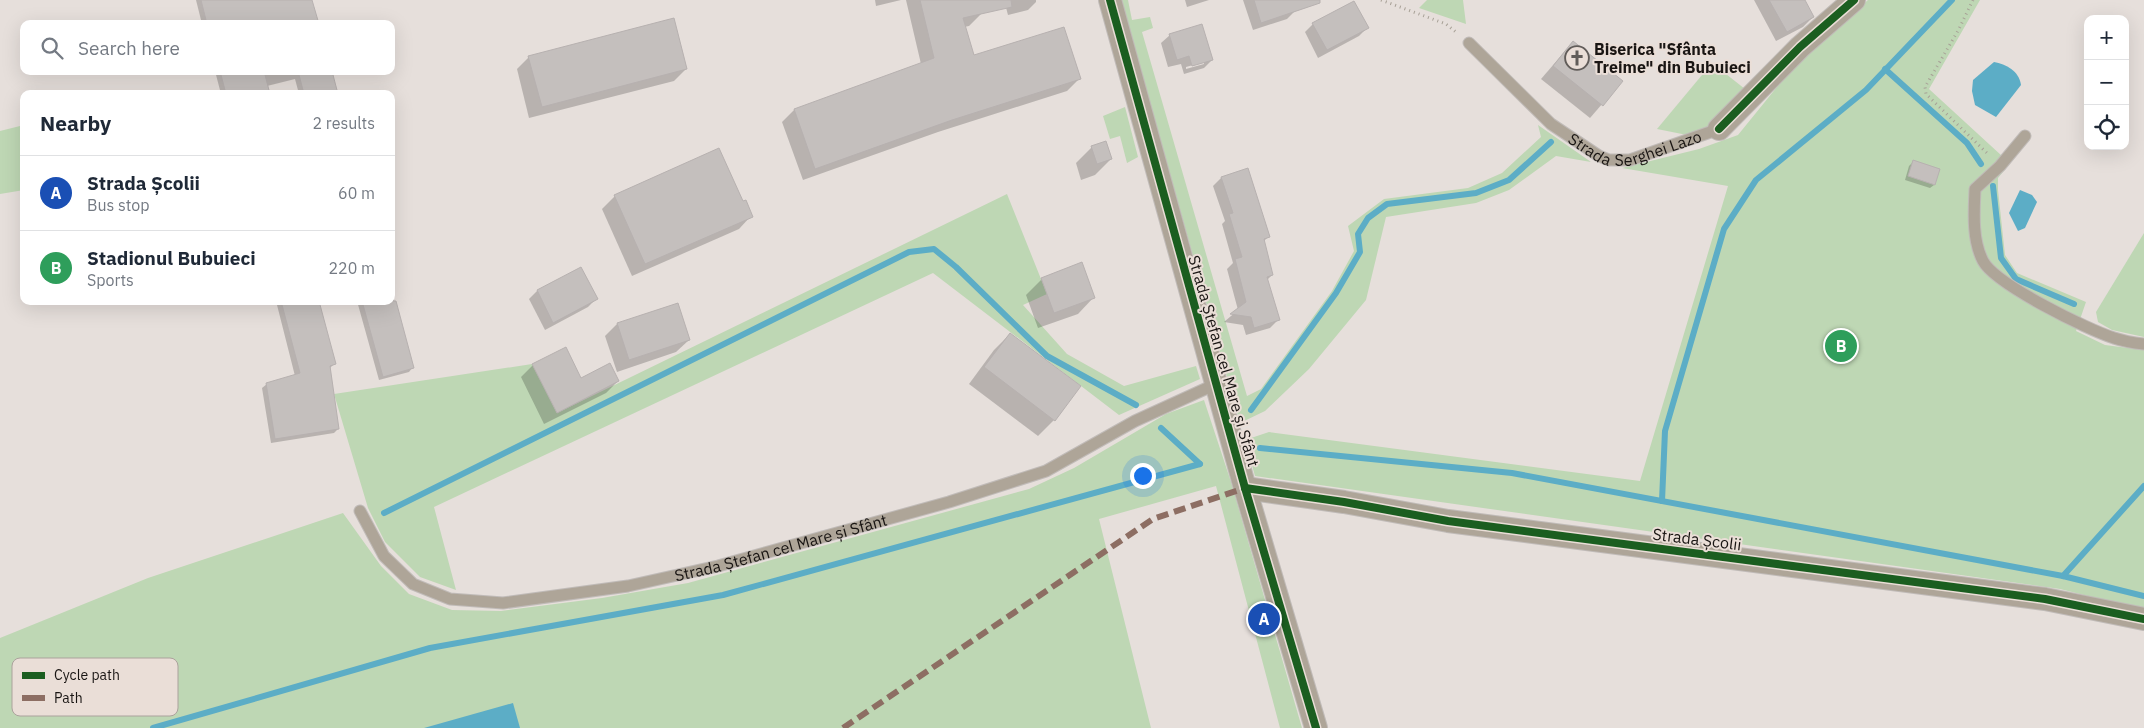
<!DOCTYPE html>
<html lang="en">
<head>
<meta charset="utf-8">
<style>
  body { margin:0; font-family:"IBM Plex Sans",sans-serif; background:#f2f2f3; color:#1f2937 }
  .controls { position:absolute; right:15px; top:15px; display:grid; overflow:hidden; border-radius:10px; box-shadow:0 5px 20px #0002 }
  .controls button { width:45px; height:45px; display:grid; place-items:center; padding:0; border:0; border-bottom:1px solid #e0e1e3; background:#fff; color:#1f2937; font:25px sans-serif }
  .you { position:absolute; left:1142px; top:475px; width:18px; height:18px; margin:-12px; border:4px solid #fff; border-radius:50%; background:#1a73e8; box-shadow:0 0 0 8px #1a73e833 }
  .badge { display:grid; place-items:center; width:32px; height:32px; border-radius:50%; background:#615c59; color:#fff; font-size:16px; font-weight:700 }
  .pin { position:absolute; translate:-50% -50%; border:2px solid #fff; box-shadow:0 1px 5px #0006 }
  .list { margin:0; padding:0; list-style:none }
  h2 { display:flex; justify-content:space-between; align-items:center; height:65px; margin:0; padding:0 20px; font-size:21px }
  h2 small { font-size:16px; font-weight:400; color:#747a83 }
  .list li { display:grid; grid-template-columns:32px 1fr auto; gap:15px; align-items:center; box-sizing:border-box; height:75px; padding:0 20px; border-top:1px solid #e0e1e3 }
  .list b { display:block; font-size:19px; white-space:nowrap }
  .list p { margin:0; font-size:16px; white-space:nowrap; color:#747a83 }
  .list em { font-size:16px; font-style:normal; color:#747a83 }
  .icon { flex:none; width:28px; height:28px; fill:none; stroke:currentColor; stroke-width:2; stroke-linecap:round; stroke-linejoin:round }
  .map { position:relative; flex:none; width:2144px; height:728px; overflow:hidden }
  .search { position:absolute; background:#fff; box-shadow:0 5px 20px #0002; left:20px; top:20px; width:375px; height:55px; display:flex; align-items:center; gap:12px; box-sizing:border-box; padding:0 18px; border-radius:10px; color:#747a83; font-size:19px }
  .panel { position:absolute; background:#fff; box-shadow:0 5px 20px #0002; left:20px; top:90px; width:375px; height:215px; border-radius:10px }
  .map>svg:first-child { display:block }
  .green { fill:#bed7b4 }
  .water { fill:#5cadc6 }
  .shadow { fill:#0003; fill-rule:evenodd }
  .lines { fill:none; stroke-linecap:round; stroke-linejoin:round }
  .stream { stroke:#5cadc6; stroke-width:6 }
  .building { fill:#c4bfbd; stroke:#b7b1b0 }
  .service-casing { stroke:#c0bbb8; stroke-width:13 }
  .minor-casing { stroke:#c0bbb8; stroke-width:24 }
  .path { stroke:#a7a096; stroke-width:3; stroke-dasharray:1 4; stroke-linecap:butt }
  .service { stroke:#aea598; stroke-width:11 }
  .minor { stroke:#aea598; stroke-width:22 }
  .quiet { stroke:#8d6e63; stroke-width:6; stroke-dasharray:12 6; stroke-linecap:butt }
  .cycleway-casing { stroke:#eaded7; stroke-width:11 }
  .cycleway { stroke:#1b5e20; stroke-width:8 }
  .labels { text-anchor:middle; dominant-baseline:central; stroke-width:4; stroke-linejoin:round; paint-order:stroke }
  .poi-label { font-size:16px; font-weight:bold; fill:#191513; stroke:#eaded7; text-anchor:start }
  .street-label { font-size:16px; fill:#191513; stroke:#eaded7 }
  .key { fill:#eaded7; stroke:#aba29c; stroke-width:1 }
  .key-label { font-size:14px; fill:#191513 }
</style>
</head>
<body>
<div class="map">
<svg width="2144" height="728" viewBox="0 0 2144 728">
  <rect width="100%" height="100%" fill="#e6dfdb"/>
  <g class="green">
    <path d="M1121,0H1128L1132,20L1150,17L1153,28L1142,32L1247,396L1261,389L1332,291L1354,251L1348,226L1384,199L1468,188L1502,173L1541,137L1538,125L1591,162L1556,156L1509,190L1476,203L1386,217L1366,300L1309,369L1265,411L1240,423Z"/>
    <path d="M1427,0H1463L1466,24L1419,8Z"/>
    <path d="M1868,0H1980L1929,89L2002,156L2021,132L2030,139L1998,178V190L2005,255L2017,273L2086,302L2076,331L2105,345L2144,350V610L2060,589L1255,476L1245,440L1269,432L1640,481L1728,186L1622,168L1699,149L1738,135L1798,61Z"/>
    <path d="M1712,63L1745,89L1712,126L1687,135L1657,129Z"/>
    <path d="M1125,107L1138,157L1127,163L1120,136L1110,139L1103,116Z"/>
    <path d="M24,125V190L0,194V131Z"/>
    <path d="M1007,194L1047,294L1023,305L1067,354L1124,386L1196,366L1200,379L1119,415L933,273L434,507L456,590L420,577L385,542L368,508L334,394L532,364L557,413Z"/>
    <path d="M2144,233V337L2112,330L2098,322L2096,312Z"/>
    <path d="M1204,400L1231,482L1302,728H1280L1216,486L1099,519L1151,728H0V638L148,578L343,513L381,566L409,594L452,610L501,611L602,598L688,583L1029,489L1074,468L1166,414Z"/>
  </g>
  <g class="water">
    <path d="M1994,62C2006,64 2019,71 2021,85L1996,117L1975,105L1972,91L1973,80Z"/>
    <path d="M2020,190L2032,195L2037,202L2025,228L2018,231L2009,213Z"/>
    <path d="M513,703L520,728H424Z"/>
  </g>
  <g class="shadow">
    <path d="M196,0H311L317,24H202Z"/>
    <path d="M875,0H901L876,6Z"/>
    <path d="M906,0H979L982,13L969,26L964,27L974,57L1079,79L1067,91L938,132L803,180L782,122L794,110L921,64Z"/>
    <path d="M1004,0H1036V2L1028,10L1008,15Z"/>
    <path d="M1185,0H1209L1187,7Z"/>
    <path d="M1243,0H1291L1295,11L1287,19L1253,30Z"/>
    <path d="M1754,0H1804L1813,17L1803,27L1776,41Z"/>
    <path d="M1313,24L1367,28L1359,36L1318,58L1305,32Z"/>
    <path d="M1170,35L1212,60L1204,68L1184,74L1181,64L1168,67L1161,43ZM1204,62V64L1186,69V67Z"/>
    <path d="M1573,42L1622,81L1590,118L1541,79Z"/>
    <path d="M529,57L686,69L674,81L529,118L517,69Z"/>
    <path d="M215,71H331L337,94H299L295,79L267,86L269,94H221Z"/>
    <path d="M1092,147L1111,159L1095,175L1081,180L1076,163Z"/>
    <path d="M1913,162L1934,185L1930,188L1905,180L1909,166Z"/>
    <path d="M1221,178L1268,237L1263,242L1272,275L1267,280L1278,320L1270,328L1246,335L1243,325L1224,322L1238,310L1227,269L1233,263L1222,224L1225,221L1213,186Z"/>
    <path d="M615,196L743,203L751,216L739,229L632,276L602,209Z"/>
    <path d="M580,269L596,299L588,307L545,330L529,299L537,291Z"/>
    <path d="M1042,279L1094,297L1078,314L1038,328L1026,295Z"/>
    <path d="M391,289L413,367L409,372L379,380L357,301H391Z"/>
    <path d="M276,301H318L334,364L330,368L338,429L334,433L271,443L262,388L267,384L295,376Z"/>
    <path d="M617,324L689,340L676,352L617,372L605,336Z"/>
    <path d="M1010,334L1054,420L1038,436L969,384L994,350Z"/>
    <path d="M533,365L581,380L618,381L606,393L544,424L521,377Z"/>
  </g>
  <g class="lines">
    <g class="stream">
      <path d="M1885,69L1967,143L1981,164"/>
      <path d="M1993,186L2001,258L2016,279L2074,304"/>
      <path d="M1251,410L1336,293L1360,252L1358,234L1368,218L1387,204L1476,193L1509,180L1551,142"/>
      <path d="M1161,428L1200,464"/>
      <path d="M1260,448L1512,473L2063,576L2144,596"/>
      <path d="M1662,501L1665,431L1724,229L1756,180L1866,90L1952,0"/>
      <path d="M384,513L909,252L934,249L956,267L1047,356L1136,405"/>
      <path d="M2063,576L2144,486"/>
      <path d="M153,728L430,648L723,595L1200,464"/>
    </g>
  </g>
  <g class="building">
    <path d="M201,0H312L319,24H207Z"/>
    <path d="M920,0H1011L1012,7L963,18L974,55L1064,27L1081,79L952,120L815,169L794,109L934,58Z"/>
    <path d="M1254,0H1320V3L1261,23Z"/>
    <path d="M1769,0H1805L1814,17L1787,32Z"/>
    <path d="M1354,1L1369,28L1327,50L1312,23Z"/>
    <path d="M674,18L687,69L542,107L528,56Z"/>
    <path d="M1202,24L1213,60L1192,66L1189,56L1177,60L1169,34Z"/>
    <path d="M1573,41L1623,81L1603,106L1553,66Z"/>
    <path d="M220,71H264L270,94H226Z"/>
    <path d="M298,71H332L338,94H304Z"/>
    <path d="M1106,141L1112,159L1097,164L1091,146Z"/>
    <path d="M719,148L743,201L746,200L753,217L645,264L614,195Z"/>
    <path d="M1913,160L1940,169L1935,185L1908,176Z"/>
    <path d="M1248,168L1270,237L1264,239L1273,275L1267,277L1280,320L1254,328L1251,317L1230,314L1246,302L1235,259L1242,257L1229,214L1233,213L1221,177Z"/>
    <path d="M1082,262L1095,298L1054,313L1041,278Z"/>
    <path d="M581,267L598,299L553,323L537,290Z"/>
    <path d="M281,301H319L336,364L330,366L339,429L275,439L266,383L300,373Z"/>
    <path d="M362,301H396L414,368L383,377Z"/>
    <path d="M678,303L690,340L629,360L617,323Z"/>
    <path d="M1010,333L1081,386L1055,421L984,367Z"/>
    <path d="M566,347L581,378L610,363L619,381L557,413L532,364Z"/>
  </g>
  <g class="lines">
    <g class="service-casing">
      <g id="service">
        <path id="s1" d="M1469,43L1551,124L1599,156L1609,160H1630L1719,129"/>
        <path d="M2025,136L2000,166L1975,189C1974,212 1972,240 1983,261C1995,284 2088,330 2114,338C2123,341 2134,343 2144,344"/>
        <path id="s2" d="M360,511L384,556L413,584L450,599L503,603L628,586L718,566L949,502L1046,471L1135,421L1216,384"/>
      </g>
    </g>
    <g class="minor-casing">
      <g id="minor">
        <path d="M1110,0L1245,488L1316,728"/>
        <path d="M1719,129L1800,47L1854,0"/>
        <path d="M1245,488L1344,502L1448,521L2045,599L2144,619"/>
      </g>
    </g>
    <g class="path">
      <path d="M1381,0L1446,24L1457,33"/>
      <path d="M1973,0L1959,29L1925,87L1926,94L1989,155"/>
    </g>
    <use href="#service" class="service"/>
    <use href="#minor" class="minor"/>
    <path class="quiet" d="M843,728L1153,519L1245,488"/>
    <g class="cycleway-casing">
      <g id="cycleway">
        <path d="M1110,0L1245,488L1316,728"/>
        <path d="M1719,129L1800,47L1854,0"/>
        <path d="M1245,488L1344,502L1448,521L2045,599L2144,619"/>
      </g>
    </g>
    <use href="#cycleway" class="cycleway"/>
  </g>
  <defs>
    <g id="church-ring" transform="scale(1.25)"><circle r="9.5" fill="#eaded7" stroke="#615c59" stroke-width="1.5"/><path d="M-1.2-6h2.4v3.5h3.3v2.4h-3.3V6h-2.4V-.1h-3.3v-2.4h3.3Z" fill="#615c59"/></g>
  </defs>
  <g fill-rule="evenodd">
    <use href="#church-ring" x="1577" y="58"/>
  </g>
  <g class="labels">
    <g class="poi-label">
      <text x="1594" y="49">Biserica "Sfânta<tspan x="1594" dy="18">Treime" din Bubuieci</tspan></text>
    </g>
    <g class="street-label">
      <text stroke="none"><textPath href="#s1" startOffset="209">Strada Serghei Lazo</textPath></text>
      <text transform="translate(1224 361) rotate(74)">Strada Ștefan cel Mare și Sfânt</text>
      <text transform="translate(1697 539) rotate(7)">Strada Școlii</text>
      <text stroke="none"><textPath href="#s2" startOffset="468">Strada Ștefan cel Mare și Sfânt</textPath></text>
    </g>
  </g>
  <rect x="12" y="658" width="166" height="58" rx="8" class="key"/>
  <rect x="22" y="672" width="23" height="7" fill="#1b5e20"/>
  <rect x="22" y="695" width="23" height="6" fill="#8d6e63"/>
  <g class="key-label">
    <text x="54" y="680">Cycle path</text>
    <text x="54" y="703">Path</text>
  </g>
</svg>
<div class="controls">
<button>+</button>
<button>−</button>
<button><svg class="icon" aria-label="locate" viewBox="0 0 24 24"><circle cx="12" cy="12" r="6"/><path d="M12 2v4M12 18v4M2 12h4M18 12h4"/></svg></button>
</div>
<div class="you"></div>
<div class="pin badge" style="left:1264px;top:619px;background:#1a4fb4">A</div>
<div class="pin badge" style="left:1841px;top:346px;background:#2e9e5b">B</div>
<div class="search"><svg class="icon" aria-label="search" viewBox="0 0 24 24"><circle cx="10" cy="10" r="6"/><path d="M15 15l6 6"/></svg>Search here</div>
<section class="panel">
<h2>Nearby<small>2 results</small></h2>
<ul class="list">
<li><span class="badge" style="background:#1a4fb4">A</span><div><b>Strada Școlii</b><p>Bus stop</p></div><em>60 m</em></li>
<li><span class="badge" style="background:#2e9e5b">B</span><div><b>Stadionul Bubuieci</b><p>Sports</p></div><em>220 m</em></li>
</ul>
</section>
</div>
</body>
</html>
